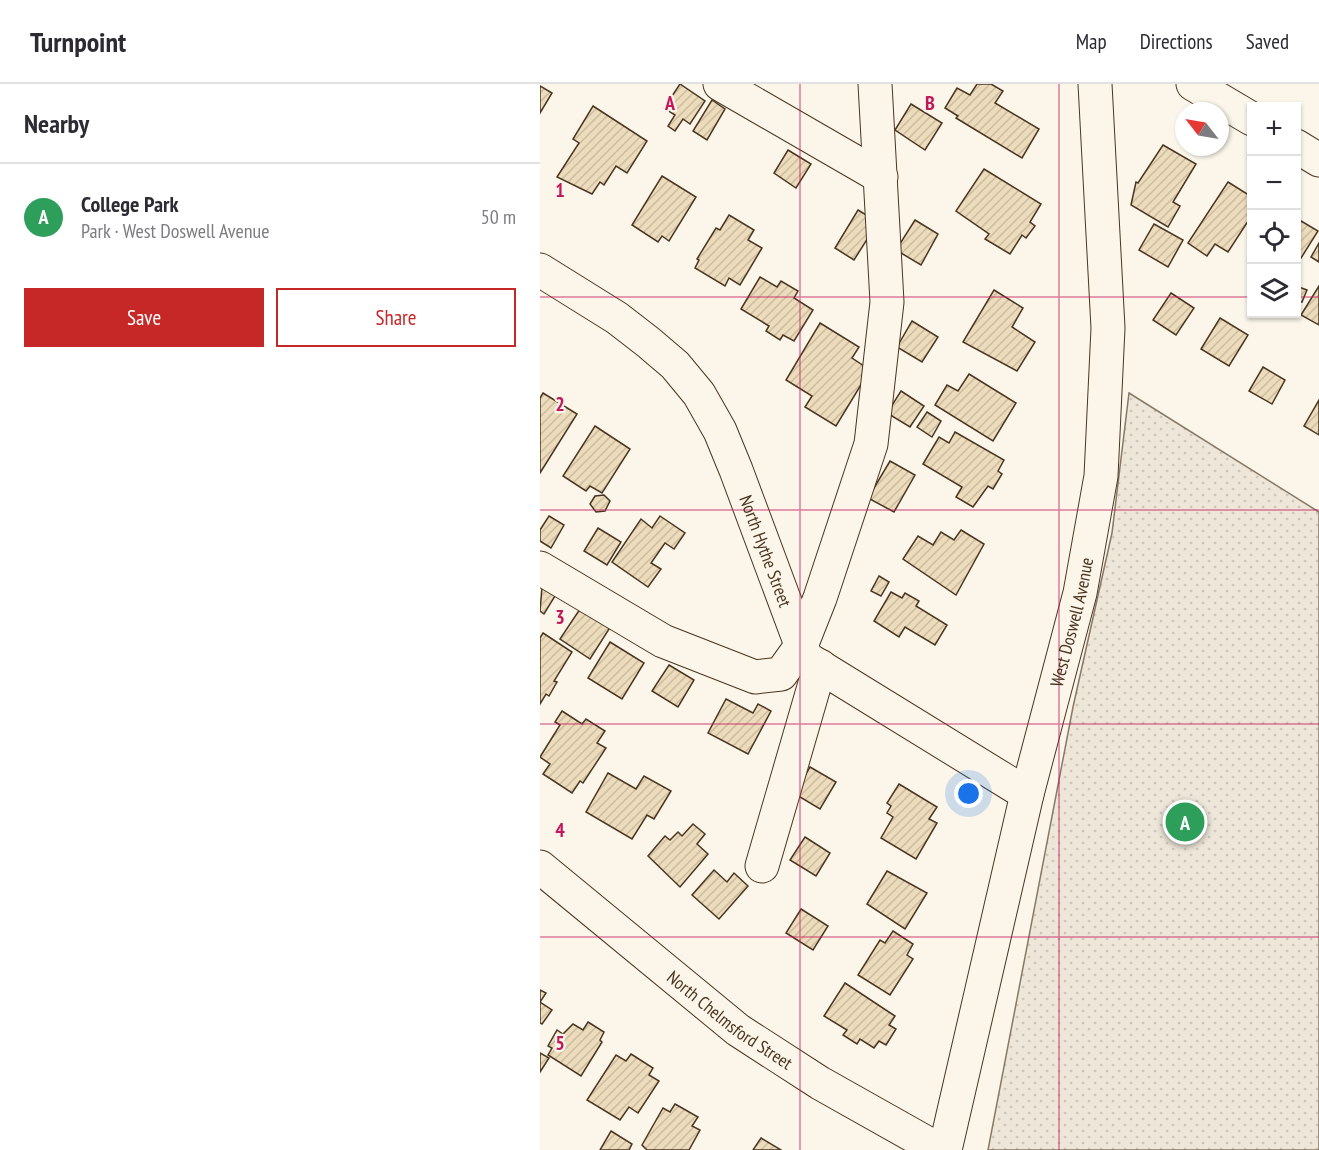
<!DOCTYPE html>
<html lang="en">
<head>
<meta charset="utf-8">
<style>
  body { margin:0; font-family:"PT Sans Narrow",sans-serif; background:#f7f7f7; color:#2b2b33 }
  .controls { position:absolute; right:18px; top:18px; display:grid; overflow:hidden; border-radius:0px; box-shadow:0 2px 4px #0004 }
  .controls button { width:54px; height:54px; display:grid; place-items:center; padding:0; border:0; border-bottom:2px solid #e1e1e2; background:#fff; color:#2b2b33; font:30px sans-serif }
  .compass { position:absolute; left:635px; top:18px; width:54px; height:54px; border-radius:50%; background:#fff; box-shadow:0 2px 4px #0004; rotate:301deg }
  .you { position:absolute; left:429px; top:710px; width:21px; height:21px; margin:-15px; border:4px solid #fff; border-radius:50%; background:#1a73e8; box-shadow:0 0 0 9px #1a73e833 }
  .badge { display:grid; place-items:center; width:39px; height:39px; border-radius:50%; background:#c62828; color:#fff; font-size:20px; font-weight:700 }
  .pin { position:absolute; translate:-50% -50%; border:3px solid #fff; box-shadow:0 2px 6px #0006 }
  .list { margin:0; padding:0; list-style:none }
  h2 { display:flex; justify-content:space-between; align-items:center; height:78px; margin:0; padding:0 24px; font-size:26px }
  h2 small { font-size:20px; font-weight:400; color:#7c7c81 }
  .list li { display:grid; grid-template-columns:39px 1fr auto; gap:18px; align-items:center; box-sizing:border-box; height:108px; padding:0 24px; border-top:2px solid #e1e1e2 }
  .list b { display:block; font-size:22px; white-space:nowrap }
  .list p { margin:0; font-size:20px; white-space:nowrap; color:#7c7c81 }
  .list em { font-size:20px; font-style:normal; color:#7c7c81 }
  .actions { display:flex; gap:12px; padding:18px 24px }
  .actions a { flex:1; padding:14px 0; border:2px solid #c62828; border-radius:0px; text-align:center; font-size:21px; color:#c62828 }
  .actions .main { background:#c62828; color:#fff }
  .icon { flex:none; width:33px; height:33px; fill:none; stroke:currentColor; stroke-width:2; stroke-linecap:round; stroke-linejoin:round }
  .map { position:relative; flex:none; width:779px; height:1066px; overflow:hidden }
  header { display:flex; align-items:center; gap:36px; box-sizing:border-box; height:84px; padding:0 30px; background:#fff; border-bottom:2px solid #e1e1e2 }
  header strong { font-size:28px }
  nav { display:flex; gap:33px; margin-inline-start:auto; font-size:21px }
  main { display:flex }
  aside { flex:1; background:#fff }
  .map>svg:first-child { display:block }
  .park { fill:url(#park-dots); stroke:#887966; stroke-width:1.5 }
  .building { fill:url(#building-hatch); stroke:#4a3520; stroke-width:1.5 }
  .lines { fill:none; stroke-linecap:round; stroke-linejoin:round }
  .minor-casing { stroke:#4a3520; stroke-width:35 }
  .minor { stroke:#fbf6e9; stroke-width:33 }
  .grid { fill:none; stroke:#c2185b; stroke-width:1.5; stroke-opacity:0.55 }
  .labels { text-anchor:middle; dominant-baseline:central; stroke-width:4.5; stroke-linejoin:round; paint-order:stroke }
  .street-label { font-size:18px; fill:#4a3520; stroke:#fbf6e9 }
  .grid-label { font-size:20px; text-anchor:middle; font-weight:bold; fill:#c2185b; stroke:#fbf6e9; stroke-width:4.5; stroke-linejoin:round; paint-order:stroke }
</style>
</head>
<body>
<header>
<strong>Turnpoint</strong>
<nav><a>Map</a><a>Directions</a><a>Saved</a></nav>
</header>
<main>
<aside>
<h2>Nearby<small></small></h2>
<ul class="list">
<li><span class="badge" style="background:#2e9e5b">A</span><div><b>College Park</b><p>Park · West Doswell Avenue</p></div><em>50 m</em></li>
</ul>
<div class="actions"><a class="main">Save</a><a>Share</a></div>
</aside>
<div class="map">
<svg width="779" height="1066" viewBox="0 0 779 1066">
  <defs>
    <pattern id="park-dots" width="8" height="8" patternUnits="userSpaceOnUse" patternTransform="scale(1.5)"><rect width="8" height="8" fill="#ede6d9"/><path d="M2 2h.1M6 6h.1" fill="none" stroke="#cdc6ba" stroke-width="1.8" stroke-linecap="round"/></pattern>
    <pattern id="building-hatch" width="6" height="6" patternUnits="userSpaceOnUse" patternTransform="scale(1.5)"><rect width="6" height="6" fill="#ecdcbc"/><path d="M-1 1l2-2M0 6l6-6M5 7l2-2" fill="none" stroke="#ccbda1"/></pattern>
  </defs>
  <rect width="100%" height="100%" fill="#fbf6e9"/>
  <path class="park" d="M589,309L779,428V1066H448L533,623L572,449Z"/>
  <g class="building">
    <path d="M140,0L165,17L150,40L143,35L135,47L128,42L135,31L124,24Z"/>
    <path d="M437,0H451L463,7L455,19L499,45L482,74L416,34L418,32L405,24L417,4L430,11Z"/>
    <path d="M0,2L12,9L0,29Z"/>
    <path d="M172,16L185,25L167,56L153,47Z"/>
    <path d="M371,20L402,39L385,66L355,46Z"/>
    <path d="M53,22L107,57L87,89L76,82L64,101L60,98L52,110L17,93L39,59L33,55Z"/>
    <path d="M623,61L656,80L633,118L640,122L628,143L591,121L596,98L598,99Z"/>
    <path d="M248,66L271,80L256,104L234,89Z"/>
    <path d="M444,85L501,120L490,138L495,142L486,154L482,151L470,170L445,155L449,150L416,127Z"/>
    <path d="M122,92L156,113L129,157L122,152L118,158L92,141Z"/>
    <path d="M688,98L712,113L708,122L712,125V131L688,168L675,160L667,172L648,159Z"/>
    <path d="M318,126L338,138L314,176L295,164Z"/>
    <path d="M189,131L214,146L208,156L222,164L200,201L189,194L185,202L155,184L159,176L157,175L176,144L180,146Z"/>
    <path d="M756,134L778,147L756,182Z"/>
    <path d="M375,136L398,150L381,181L356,166Z"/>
    <path d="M614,140L643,156L628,183L599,166Z"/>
    <path d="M779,159V178L771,173Z"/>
    <path d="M220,193L237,203L241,197L258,207L254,214L273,226L254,257L243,251L240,256L226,247L229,242L201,225Z"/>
    <path d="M756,202L767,206L762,218L756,216Z"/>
    <path d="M779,202V241L761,231Z"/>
    <path d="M454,206L483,224L472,243L495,258L477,287L423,258Z"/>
    <path d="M631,209L654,224L636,251L613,236Z"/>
    <path d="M680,234L708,251L689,282L661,265Z"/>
    <path d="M372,237L398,253L382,278L357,263Z"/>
    <path d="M280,239L319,263L312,274L330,286L296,342L265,323L272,312L246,296Z"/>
    <path d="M723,283L745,296L732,320L709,307Z"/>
    <path d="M429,290L476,319L453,357L395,321L407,301L418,307Z"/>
    <path d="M361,307L384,322L370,343L347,329Z"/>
    <path d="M3,309L37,330L0,389V314Z"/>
    <path d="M779,316V351L764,342Z"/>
    <path d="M387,328L401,337L392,353L377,343Z"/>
    <path d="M55,342L90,365L62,409L50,402L46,407L23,392Z"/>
    <path d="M415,348L464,376L458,387L462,390L453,405L448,402L433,423L416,413L422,403L383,380L399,353L409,359Z"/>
    <path d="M350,377L375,391L354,428L328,414Z"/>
    <path d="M64,411L70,417L65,427L56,428L50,420L55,412Z"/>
    <path d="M9,432L24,441L11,464L0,457V446Z"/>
    <path d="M120,432L145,449L134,465L125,459L111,479L121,485L108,503L72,478L101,435L112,444Z"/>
    <path d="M58,444L81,458L67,481L44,467Z"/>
    <path d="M421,446L444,460L416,511L363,475L378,452L393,461L401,448L414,456Z"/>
    <path d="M339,492L349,498L341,512L331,507Z"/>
    <path d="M2,503L15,512L4,530L0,527Z"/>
    <path d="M351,508L362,514L365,509L379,517L376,522L407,541L395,561L365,543L359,553L334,537Z"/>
    <path d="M42,522L71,542L50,575L20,555Z"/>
    <path d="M3,549L32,568L14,597L17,598L9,612L6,610L0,620V554Z"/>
    <path d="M70,558L104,579L82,615L48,594Z"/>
    <path d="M129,581L154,596L138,623L112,607Z"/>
    <path d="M186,615L213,629L218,620L231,627L208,670L168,649Z"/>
    <path d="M22,627L42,640L46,635L65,647L57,659L66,664L43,699L40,697L32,709L3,690L10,680L0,673L20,641L15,638Z"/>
    <path d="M270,683L296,698L280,725L255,710Z"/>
    <path d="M68,689L96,705L104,692L131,707L114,735L107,731L92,755L46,728Z"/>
    <path d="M359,700L397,723L389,735L397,739L376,775L341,754L353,733L347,729L351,722L347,719Z"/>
    <path d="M153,740L165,750L157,760L168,770L140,803L108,772L125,752L130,756L138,748L142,752Z"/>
    <path d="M265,753L290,769L276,792L250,776Z"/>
    <path d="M174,786L187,798L194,789L208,802L179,835L152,811Z"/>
    <path d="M347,787L387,809L365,845L327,820Z"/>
    <path d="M261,825L288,842L273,866L246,849Z"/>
    <path d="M353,847L373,860L367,871L373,875L350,911L318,891L340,856L345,859Z"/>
    <path d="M305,899L355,932L349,941L356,945L346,961L339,957L334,964L320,955L317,960L303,951L307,946L284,932Z"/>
    <path d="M0,906L6,909L0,918L12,926L2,940L0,939Z"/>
    <path d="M48,938L64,948L60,956L62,958L41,992L8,971L12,964L8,962L17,946L23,950L33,940L43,946Z"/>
    <path d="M0,969L9,974L0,988Z"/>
    <path d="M91,970L113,984L109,991L119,997L98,1029L89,1023L80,1036L47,1016L76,971L86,977Z"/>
    <path d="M135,1020L158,1033L152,1042L160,1046L149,1066H107L102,1061L123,1024L130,1028Z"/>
    <path d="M71,1047L92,1060L89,1066H60Z"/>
    <path d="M221,1054L241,1066H213Z"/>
  </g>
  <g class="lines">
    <g class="minor-casing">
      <g id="minor">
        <path d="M180,0L341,93"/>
        <path d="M653,0L712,35"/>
        <path d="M756,62L779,76"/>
        <path id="s1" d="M0,186L77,234L108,258L135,281L159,310L180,347L196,386L266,574L487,710"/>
        <path d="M0,484L123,557L215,593L241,590L261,562L280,514L331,360L347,218L335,0"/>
        <path d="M222,782L280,582"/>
        <path id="s2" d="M0,783L198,946L280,999L399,1066"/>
        <path id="s3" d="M405,1066L487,710L540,509L561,392L568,244L555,0"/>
      </g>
    </g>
    <use href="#minor" class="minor"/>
  </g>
  <path class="grid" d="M260,0V1066M519,0V1066M0,213H712M756,213H779M0,426H779M0,640H779M0,853H779"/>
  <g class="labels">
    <g class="street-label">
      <text stroke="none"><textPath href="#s1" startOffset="374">North Hythe Street</textPath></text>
      <text stroke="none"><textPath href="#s3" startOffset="543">West Doswell Avenue</textPath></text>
      <text stroke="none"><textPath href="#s2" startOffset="244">North Chelmsford Street</textPath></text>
    </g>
  </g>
  <g class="grid-label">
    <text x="130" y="26">A</text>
    <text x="390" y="26">B</text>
    <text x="20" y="113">1</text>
    <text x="20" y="327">2</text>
    <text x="20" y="540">3</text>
    <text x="20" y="753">4</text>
    <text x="20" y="966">5</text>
  </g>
</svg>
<div class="controls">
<button>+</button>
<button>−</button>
<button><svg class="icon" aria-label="locate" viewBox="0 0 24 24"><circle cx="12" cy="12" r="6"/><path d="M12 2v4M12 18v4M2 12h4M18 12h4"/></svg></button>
<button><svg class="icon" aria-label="layers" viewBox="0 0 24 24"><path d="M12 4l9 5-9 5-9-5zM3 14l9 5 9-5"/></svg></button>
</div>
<svg class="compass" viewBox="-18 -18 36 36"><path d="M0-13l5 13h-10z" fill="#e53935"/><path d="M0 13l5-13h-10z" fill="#7c7c81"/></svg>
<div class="you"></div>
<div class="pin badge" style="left:645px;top:738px;background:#2e9e5b">A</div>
</div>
</main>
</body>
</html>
